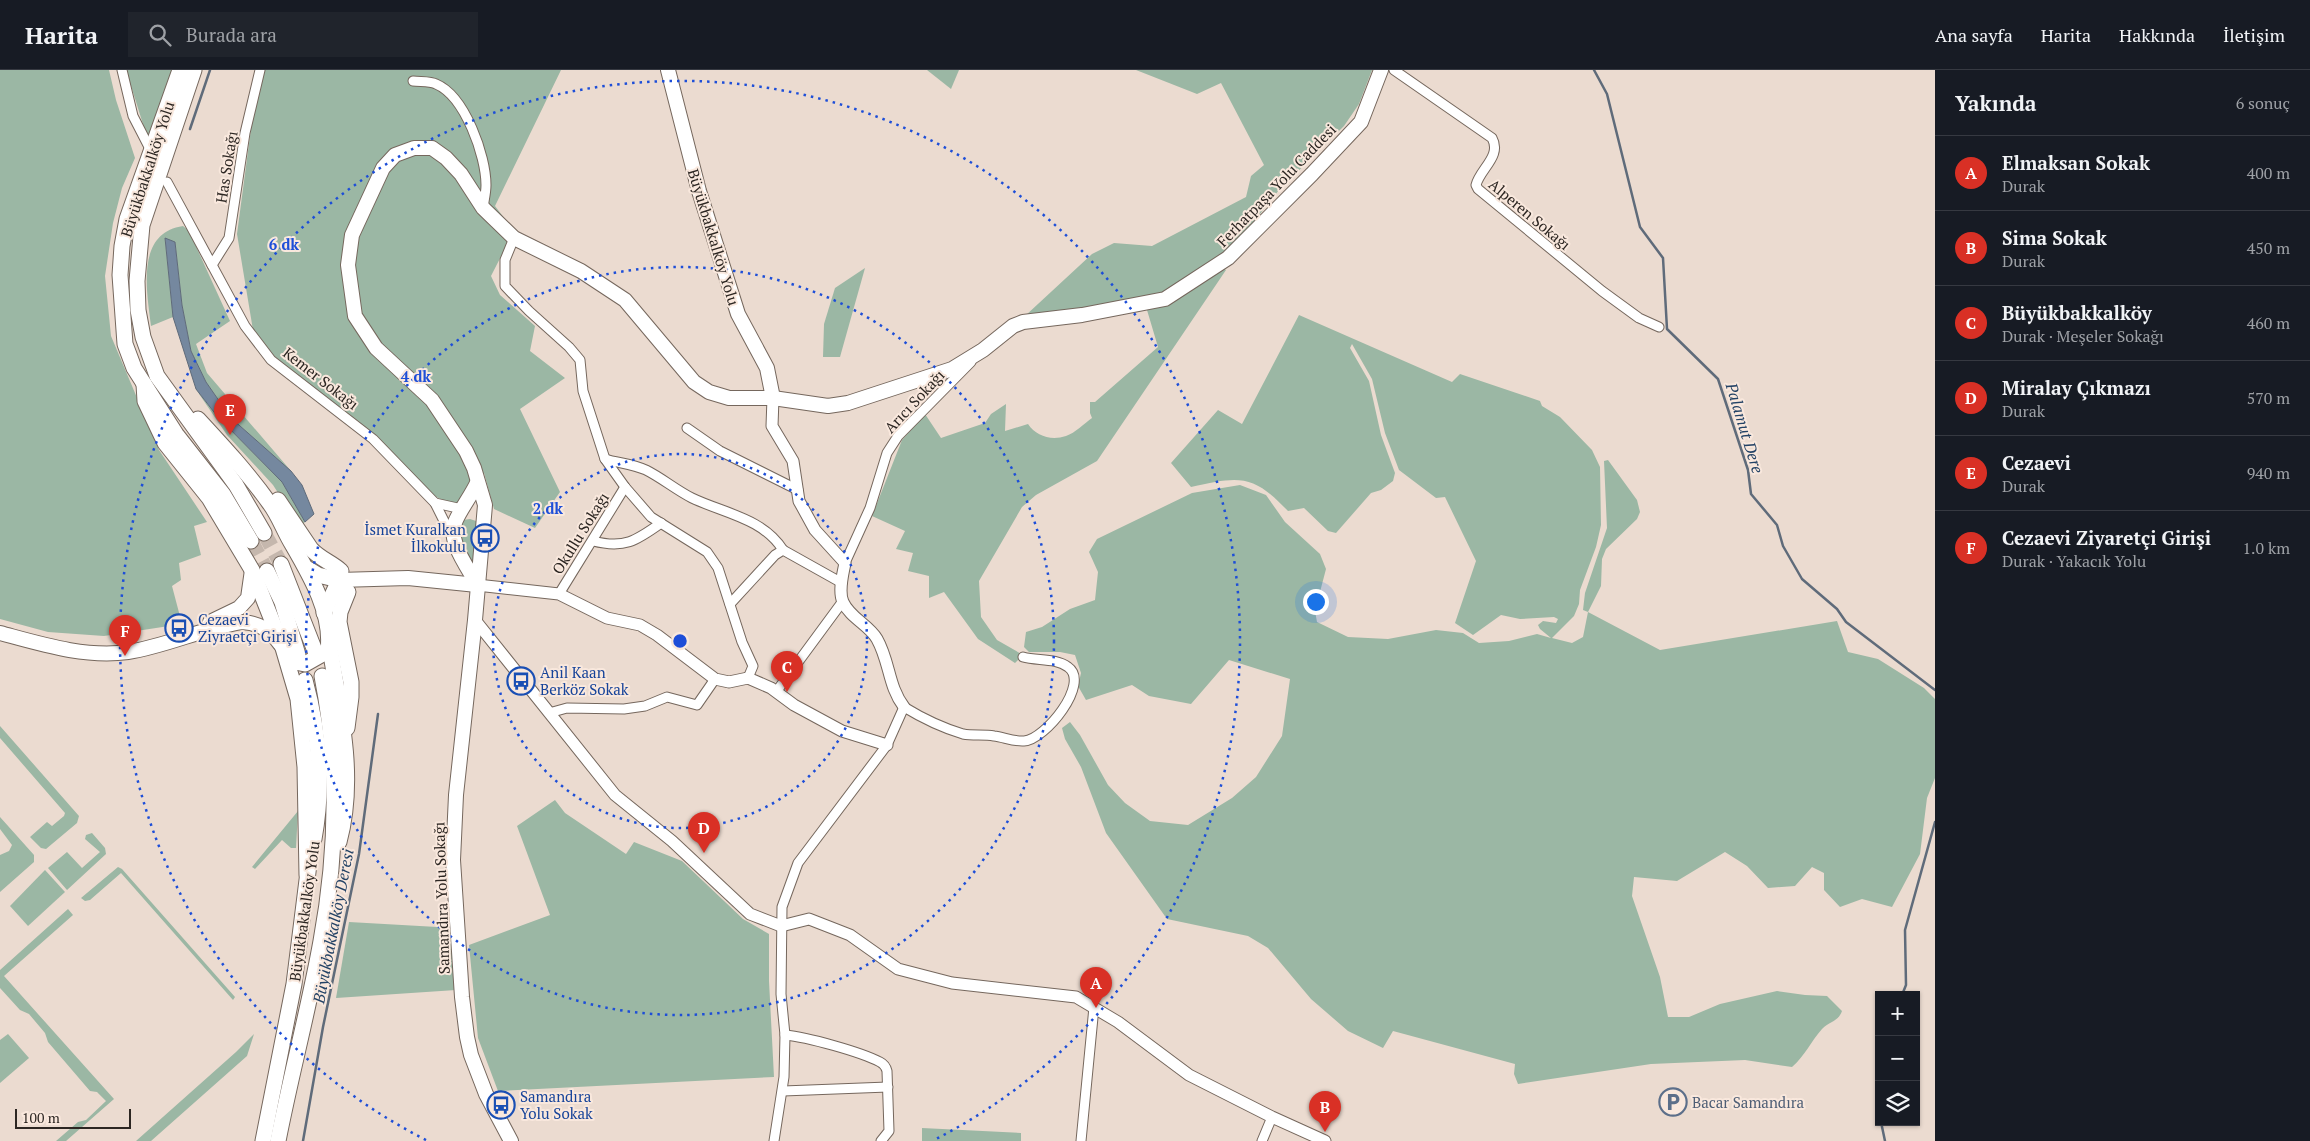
<!DOCTYPE html>
<html lang="tr">
<head>
<meta charset="utf-8">
<style>
  body { margin:0; font-family:"PT Serif",serif; background:#20242c; color:#f1f3f6 }
  .controls { position:absolute; right:15px; bottom:15px; display:grid; overflow:hidden; border-radius:0px; box-shadow:0 1px 4px #0004 }
  .controls button { width:45px; height:45px; display:grid; place-items:center; padding:0; border:0; border-bottom:1px solid #363941; background:#171b24; color:#f1f3f6; font:25px sans-serif }
  .scale { position:absolute; left:15px; bottom:12px; width:116px; box-sizing:border-box; padding-left:5px; border:2px solid #2c2622; border-top:0; font-size:14px; line-height:18px; white-space:nowrap; color:#2c2622; -webkit-text-stroke:4px #f9e8dd; paint-order:stroke }
  .you { position:absolute; left:1315px; top:531px; width:18px; height:18px; margin:-12px; border:4px solid #fff; border-radius:50%; background:#1a73e8; box-shadow:0 0 0 8px #1a73e833 }
  .badge { display:grid; place-items:center; width:32px; height:32px; border-radius:50%; background:#d93025; color:#fff; font-size:16px; font-weight:700 }
  .pin { position:absolute; translate:-50% -41px; filter:drop-shadow(0 1px 2px #0008) }
  .pin::after { content:''; position:absolute; top:26px; width:18px; height:15px; background:inherit; clip-path:polygon(0 0,100% 0,50% 100%) }
  .list { margin:0; padding:0; list-style:none }
  h2 { display:flex; justify-content:space-between; align-items:center; height:65px; margin:0; padding:0 20px; font-size:21px }
  h2 small { font-size:16px; font-weight:400; color:#9ea1a6 }
  .list li { display:grid; grid-template-columns:32px 1fr auto; gap:15px; align-items:center; box-sizing:border-box; height:75px; padding:0 20px; border-top:1px solid #363941 }
  .list b { display:block; font-size:19px; white-space:nowrap }
  .list p { margin:0; font-size:16px; white-space:nowrap; color:#9ea1a6 }
  .list em { font-size:16px; font-style:normal; color:#9ea1a6 }
  .icon { flex:none; width:28px; height:28px; fill:none; stroke:currentColor; stroke-width:2; stroke-linecap:round; stroke-linejoin:round }
  .map { position:relative; flex:none; width:1935px; height:1071px; overflow:hidden }
  header { display:flex; align-items:center; gap:30px; box-sizing:border-box; height:70px; padding:0 25px; background:#171b24; border-bottom:1px solid #363941 }
  header strong { font-size:24px }
  nav { display:flex; gap:28px; margin-inline-start:auto; font-size:18px }
  .search { width:350px; height:45px; background:#20242c; display:flex; align-items:center; gap:12px; box-sizing:border-box; padding:0 18px; border-radius:0px; color:#9ea1a6; font-size:19px }
  main { display:flex }
  aside { flex:1; background:#171b24 }
  .map>svg:first-child { display:block }
  .green { fill:#9bb7a4 }
  .water { fill:#75889f; stroke:#5f6b7a }
  .lines { fill:none; stroke-linecap:round; stroke-linejoin:round }
  .stream { stroke:#5f6b7a; stroke-width:2.5 }
  .trunk-tunnel { stroke:#c5b7ad; stroke-width:15; stroke-dasharray:15 8; stroke-linecap:butt }
  .minor-casing { stroke:#75675d; stroke-width:11 }
  .tertiary-casing { stroke:#75675d; stroke-width:13 }
  .secondary-casing { stroke:#75675d; stroke-width:16 }
  .trunk-casing { stroke:#75675d; stroke-width:17 }
  .minor { stroke:#fff; stroke-width:9 }
  .tertiary { stroke:#fff; stroke-width:11 }
  .secondary { stroke:#fff; stroke-width:14 }
  .trunk { stroke:#fff; stroke-width:15 }
  .ring { fill:none; stroke:#1d4ed8; stroke-width:2.5; stroke-dasharray:2.5 5 }
  .labels { text-anchor:middle; dominant-baseline:central; stroke-width:4; stroke-linejoin:round; paint-order:stroke }
  .street-label { font-size:15px; fill:#2c2622; stroke:#f9e8dd }
  .transit-label { font-size:15px; fill:#164399; stroke:#f9e8dd; text-anchor:start }
  .service-label { font-size:15px; fill:#4e5e75; stroke:#f9e8dd; text-anchor:start }
  .water-label { font-size:16px; font-style:italic; fill:#234265; stroke:#f9e8dd }
  .centre { fill:#1d4ed8; stroke:#f9e8dd; stroke-width:2.5 }
  .ring-label { font-size:15px; text-anchor:middle; font-weight:bold; fill:#1d4ed8; stroke:#f9e8dd; stroke-width:4; stroke-linejoin:round; paint-order:stroke }
</style>
</head>
<body>
<header>
<strong>Harita</strong>
<div class="search"><svg class="icon" aria-label="search" viewBox="0 0 24 24"><circle cx="10" cy="10" r="6"/><path d="M15 15l6 6"/></svg>Burada ara</div>
<nav><a>Ana sayfa</a><a>Harita</a><a>Hakkında</a><a>İletişim</a></nav>
</header>
<main>
<div class="map">
<svg width="1935" height="1071" viewBox="0 0 1935 1071">
  <rect width="100%" height="100%" fill="#ebdbd0"/>
  <g class="green">
    <path d="M0,0H109L116,30L135,88L122,118L113,153L105,206L111,266L159,380L207,452L194,456L201,485L179,493L181,510L172,516L182,554L104,566L48,562L0,549Z"/>
    <path d="M126,0H173L148,70Z"/>
    <path d="M263,0H561L495,136L514,161L491,206L500,225L535,256L530,281L565,308L520,339L560,422L535,458L494,439L484,403L471,405V423L459,439L431,424L380,375L281,299L254,266L237,164L252,51Z"/>
    <path d="M927,0H959L951,19Z"/>
    <path d="M1136,0H1372L1359,34L1344,56L1279,120L1237,173L1225,183L1165,223L1074,242L1025,246L1092,184L1114,173L1152,176L1246,127L1251,106L1264,95L1221,13L1197,24Z"/>
    <path d="M183,156L189,161L230,251L196,274L207,303L291,401L231,348L206,312L191,281L182,235L175,172L165,169L173,247L151,256C147,222 135,163 183,156Z"/>
    <path d="M1222,197L1226,200L1097,391L1036,425L1022,437L979,511L981,547L997,570L1023,585L1015,593L978,569L944,522L929,528V506L908,501L913,483L896,479L905,461L872,446L902,370L925,344L941,368L985,353L991,344L1006,334L1005,361L1028,354C1036,366 1051,371 1066,366C1075,363 1085,353 1092,348L1090,343V332H1095L1158,277L1147,240L1164,236Z"/>
    <path d="M865,198L840,287H823L824,254L835,218Z"/>
    <path d="M1299,245L1452,312L1460,304L1540,331L1542,336L1560,347L1592,380L1600,397L1601,455L1596,477L1580,520L1579,534L1574,546L1552,568L1572,573L1583,567L1588,542L1583,540L1585,523L1607,458L1604,391L1608,390L1637,430L1640,442L1637,449L1606,479L1602,489L1601,516L1588,542L1660,580L1837,551L1848,582L1878,589L1924,618L1935,629V708L1927,728L1920,784L1892,837L1862,829L1840,837L1824,820V803L1812,797L1795,816L1768,818L1747,796L1725,782L1677,811L1634,807L1632,826L1660,907L1668,947H1689L1720,934L1777,921L1805,925L1827,926L1842,941C1838,952 1830,951 1822,959C1811,971 1805,986 1792,997L1745,990L1651,994L1518,1014L1514,1004L1515,994L1393,961L1383,978L1348,961L1311,929L1268,878L1248,866L1167,849L1106,763L1081,697L1065,669L1062,658L1070,652L1080,665L1108,715L1125,733L1150,751L1188,755L1232,728L1256,707L1282,666L1290,609L1229,590L1191,634L1149,626L1132,615L1086,630L1078,616L1081,603L1075,585L1060,582H1029L1024,577L1026,562L1042,557L1070,539L1095,530L1098,502L1089,482L1097,469L1192,423L1240,415L1266,425L1285,452L1320,484L1326,499L1315,541L1317,552L1348,567L1388,569L1436,560L1463,563L1479,573L1509,571L1537,564L1551,568L1540,559L1538,555L1543,551L1556,553L1558,549L1554,547L1520,549L1501,545L1473,565L1455,553L1476,491L1445,427L1436,428L1399,400L1385,363L1372,309L1352,274L1350,278L1369,311L1381,365L1395,403L1393,411L1381,420L1371,423L1336,463L1328,461L1304,438L1288,441C1253,404 1240,406 1191,417L1171,393L1218,340L1242,354Z"/>
    <path d="M195,318L217,346L282,412L305,452L300,457L273,415L227,365Z"/>
    <path d="M470,449L476,451L481,458L474,500L459,464L463,450Z"/>
    <path d="M0,656L79,746L77,753L46,779L41,778L30,767L47,752L52,756L64,746L65,743L0,668Z"/>
    <path d="M555,730L565,743L626,784L634,772L682,791L743,849L769,864V911L774,1007L498,1021L478,968L469,875L550,845L517,756Z"/>
    <path d="M298,741L296,778H291L282,770L255,799L252,797Z"/>
    <path d="M0,747L34,785V792L0,822V785L9,781L12,775L0,759Z"/>
    <path d="M92,763L105,778L106,784L67,820L48,798L67,782L82,798L100,782L85,769L86,765Z"/>
    <path d="M118,797L122,799L235,927L233,930L121,803L90,830L85,831L81,828Z"/>
    <path d="M45,800L65,822L28,856L10,836Z"/>
    <path d="M68,839L73,845L4,906L114,1029L66,1071H56L78,1052L86,1050L106,1031L97,1022L90,1021L48,972L45,963L29,944L20,940L0,918V900Z"/>
    <path d="M349,852L455,858L456,920L336,928Z"/>
    <path d="M8,964L29,988L0,1013V970Z"/>
    <path d="M254,964L247,986L151,1071H136L236,982Z"/>
    <path d="M922,1058L1021,1063V1071H922Z"/>
  </g>
  <path class="water" d="M165,168L175,172L182,235L191,281L206,312L231,348L291,401L302,415L314,444L305,452L282,412L217,346L196,319L173,247Z"/>
  <g class="lines">
    <g class="stream">
      <path d="M1594,0L1607,24L1640,157L1663,188L1667,259L1718,309L1748,400L1751,424L1777,455L1783,476L1802,509L1837,539L1846,552L1935,620"/>
      <path d="M190,59L210,0"/>
      <path d="M1902,925L1906,915L1905,860L1935,752"/>
      <path d="M1879,1017V1043"/>
      <path d="M1881,1052L1885,1071"/>
      <path d="M303,1071L323,957L359,784L378,644"/>
    </g>
    <g class="trunk-tunnel">
      <path d="M264,463L281,494"/>
      <path d="M251,471L267,501"/>
    </g>
    <g class="minor-casing">
      <g id="minor">
        <path d="M122,0L133,46L149,77"/>
        <path d="M1394,0L1492,68C1502,86 1480,99 1476,115L1478,119L1602,221L1639,248L1659,257"/>
        <path d="M413,11C420,12 430,11 436,14C465,26 486,86 486,115C486,123 484,130 483,138"/>
        <path d="M167,112L245,256L271,290L373,369L435,433L452,467"/>
        <path d="M514,168L505,190V216L529,241L569,277L580,290L583,321L605,389L625,417L651,447L707,482L718,498L742,572L753,596L748,608"/>
        <path d="M212,195L229,168L245,63L260,0"/>
        <path d="M687,358L720,381L798,420"/>
        <path d="M605,389C618,393 633,394 646,400C662,408 676,420 692,428C723,443 763,448 783,480"/>
        <path d="M435,433L462,439"/>
        <path d="M593,471C624,479 636,471 661,453"/>
        <path d="M845,493L870,438L887,383L898,366L971,292"/>
        <path d="M559,524L625,417"/>
        <path d="M730,534L775,485L783,480L842,513"/>
        <path d="M776,622L843,531"/>
        <path d="M549,643L567,638L624,639L645,636L667,627L697,635L715,609"/>
        <path d="M785,965C807,967 861,982 880,992C884,994 886,997 887,1001L889,1061L881,1071"/>
        <path d="M783,1021L888,1017"/>
        <path d="M774,1071L784,1007L785,965L781,924L782,837L798,793L887,675L904,637C922,648 943,658 963,664C973,666 984,664 994,666C1003,667 1015,672 1024,671C1045,670 1091,613 1068,597C1056,588 1037,591 1023,587"/>
        <path d="M1081,1071L1094,937"/>
        <path d="M1262,1071L1272,1047"/>
      </g>
    </g>
    <g class="tertiary-casing">
      <g id="tertiary">
        <path d="M773,328L772,356L793,391L799,431L815,460L845,493C843,504 838,521 843,532C850,548 869,555 877,569C890,592 888,616 904,637"/>
        <path d="M477,515L559,524L607,548L640,555L657,565L715,609L729,612L748,608L771,618L794,635L842,661L887,675"/>
        <path d="M475,550L615,725L672,771L750,844L781,856L809,849L850,865L898,899L952,913L1076,927L1118,952L1189,1005L1272,1047L1325,1071"/>
      </g>
    </g>
    <g class="secondary-casing">
      <g id="secondary">
        <path d="M668,0L699,121L738,244L767,298L773,328"/>
        <path d="M339,510L408,508L477,515"/>
        <path d="M477,514C467,496 446,470 456,450C462,437 471,426 477,413"/>
        <path d="M210,552L239,538L248,528L252,500"/>
        <path d="M0,563C41,574 85,588 128,582C167,576 203,558 242,552C259,553 270,560 280,574"/>
        <path d="M511,1071L486,1024L471,985L467,967L462,927L453,790L456,725L475,550L485,435L474,398L466,381L432,330L376,278L355,246L348,195L352,165L383,98L395,85L414,78H432L446,88L461,104L483,138L514,168L581,201L625,230L694,312L709,322L729,328H773L828,336L848,333L952,299L983,280L1013,256L1023,252L1082,245L1165,229L1228,188L1312,104L1361,52L1381,0"/>
      </g>
    </g>
    <g class="trunk-casing">
      <g id="trunk">
        <path d="M180,0L127,149L122,176L120,205L125,274L134,298L176,364L223,424L251,471"/>
        <path d="M194,0L142,155L137,211L138,240L143,267L157,306L236,415L264,463"/>
        <path d="M144,314L145,331L165,373L209,428L252,500L283,578L298,629L305,697L307,805"/>
        <path d="M198,349C223,376 248,403 270,434C279,446 284,461 292,474C310,505 333,544 328,581L305,594L295,592L285,580"/>
        <path d="M278,430L311,479C320,489 331,492 341,501"/>
        <path d="M281,494L315,581"/>
        <path d="M308,499L318,505L339,510L324,543"/>
        <path d="M267,501L282,532L298,585"/>
        <path d="M329,572C339,637 357,706 339,772"/>
        <path d="M305,610C319,662 324,716 314,769"/>
        <path d="M347,658L351,627V612L339,552L340,542L348,522"/>
        <path d="M263,1071L294,914L309,794"/>
        <path d="M278,1071C291,1004 309,938 321,871C337,784 339,692 322,606"/>
      </g>
    </g>
    <use href="#minor" class="minor"/>
    <use href="#tertiary" class="tertiary"/>
    <use href="#secondary" class="secondary"/>
    <use href="#trunk" class="trunk"/>
  </g>
  <g class="ring">
    <circle cx="680" cy="571" r="187"/>
    <circle cx="680" cy="571" r="374"/>
    <path d="M426 1070A560 560 0 1 1 934 1070"/>
  </g>
  <defs>
    <g id="bus-ring" transform="scale(1.4375)"><circle r="9.5" fill="#f9e8dd" stroke="#1a4fb4" stroke-width="1.5"/><path d="M-5-6H5V4H4V6H2V4H-2V6H-4V4H-5ZM-3.5-4V0h7V-4ZM-3.5 1.2v1.5H-2V1.2ZM2 1.2v1.5H3.5V1.2Z" fill="#1a4fb4"/></g>
    <g id="parking-ring" transform="scale(1.4375)"><circle r="9.5" fill="#f9e8dd" stroke="#5c6f8a" stroke-width="1.5"/><path d="M-3.5-5.5H1a3.5 3.5 0 0 1 0 7H-1V5.5H-3.5ZM-1-3.4V-.6H.8a1.4 1.4 0 0 0 0-2.8Z" fill="#5c6f8a"/></g>
  </defs>
  <g fill-rule="evenodd">
    <use href="#bus-ring" x="485" y="468"/>
    <use href="#bus-ring" x="179" y="558"/>
    <use href="#bus-ring" x="521" y="611"/>
    <use href="#parking-ring" x="1673" y="1032"/>
    <use href="#bus-ring" x="501" y="1035"/>
  </g>
  <g class="labels">
    <g class="street-label">
      <text transform="translate(226 97) rotate(-81)">Has Sokağı</text>
      <text transform="translate(147 99) rotate(-72)">Büyükbakkalköy Yolu</text>
      <text transform="translate(1276 115) rotate(-46)">Ferhatpaşa Yolu Caddesi</text>
      <text transform="translate(1530 144) rotate(40)">Alperen Sokağı</text>
      <text transform="translate(714 167) rotate(73)">Büyükbakkalköy Yolu</text>
      <text transform="translate(321 308) rotate(38)">Kemer Sokağı</text>
      <text transform="translate(914 331) rotate(-47)">Arıcı Sokağı</text>
      <text transform="translate(580 463) rotate(-58)">Okullu Sokağı</text>
      <text transform="translate(441 828) rotate(-92)">Samandıra Yolu Sokağı</text>
      <text transform="translate(304 841) rotate(-82)">Büyükbakkalköy Yolu</text>
    </g>
    <g class="transit-label">
      <text x="466" y="459" text-anchor="end">İsmet Kuralkan<tspan x="466" dy="17">İlkokulu</tspan></text>
      <text x="198" y="549">Cezaevi<tspan x="198" dy="17">Ziyraetçi Girişi</tspan></text>
      <text x="540" y="602">Anil Kaan<tspan x="540" dy="17">Berköz Sokak</tspan></text>
      <text x="520" y="1026">Samandıra<tspan x="520" dy="17">Yolu Sokak</tspan></text>
    </g>
    <g class="service-label">
      <text x="1692" y="1032">Bacar Samandıra</text>
    </g>
    <g class="water-label">
      <text transform="translate(1745 358) rotate(73)">Palamut Dere</text>
      <text transform="translate(333 856) rotate(-79)">Büyükbakkalköy Deresi</text>
    </g>
  </g>
  <circle cx="680" cy="571" r="8" class="centre"/>
  <g class="ring-label">
    <text x="284" y="180">6 dk</text>
    <text x="416" y="312">4 dk</text>
    <text x="548" y="444">2 dk</text>
  </g>
</svg>
<div class="controls">
<button>+</button>
<button>−</button>
<button><svg class="icon" aria-label="layers" viewBox="0 0 24 24"><path d="M12 4l9 5-9 5-9-5zM3 14l9 5 9-5"/></svg></button>
</div>
<div class="scale">100 m</div>
<div class="you"></div>
<div class="pin badge" style="left:1096px;top:938px">A</div>
<div class="pin badge" style="left:1325px;top:1062px">B</div>
<div class="pin badge" style="left:787px;top:622px">C</div>
<div class="pin badge" style="left:704px;top:783px">D</div>
<div class="pin badge" style="left:230px;top:365px">E</div>
<div class="pin badge" style="left:125px;top:586px">F</div>
</div>
<aside>
<h2>Yakında<small>6 sonuç</small></h2>
<ul class="list">
<li><span class="badge">A</span><div><b>Elmaksan Sokak</b><p>Durak</p></div><em>400 m</em></li>
<li><span class="badge">B</span><div><b>Sima Sokak</b><p>Durak</p></div><em>450 m</em></li>
<li><span class="badge">C</span><div><b>Büyükbakkalköy</b><p>Durak · Meşeler Sokağı</p></div><em>460 m</em></li>
<li><span class="badge">D</span><div><b>Miralay Çıkmazı</b><p>Durak</p></div><em>570 m</em></li>
<li><span class="badge">E</span><div><b>Cezaevi</b><p>Durak</p></div><em>940 m</em></li>
<li><span class="badge">F</span><div><b>Cezaevi Ziyaretçi Girişi</b><p>Durak · Yakacık Yolu</p></div><em>1.0 km</em></li>
</ul>
</aside>
</main>
</body>
</html>
